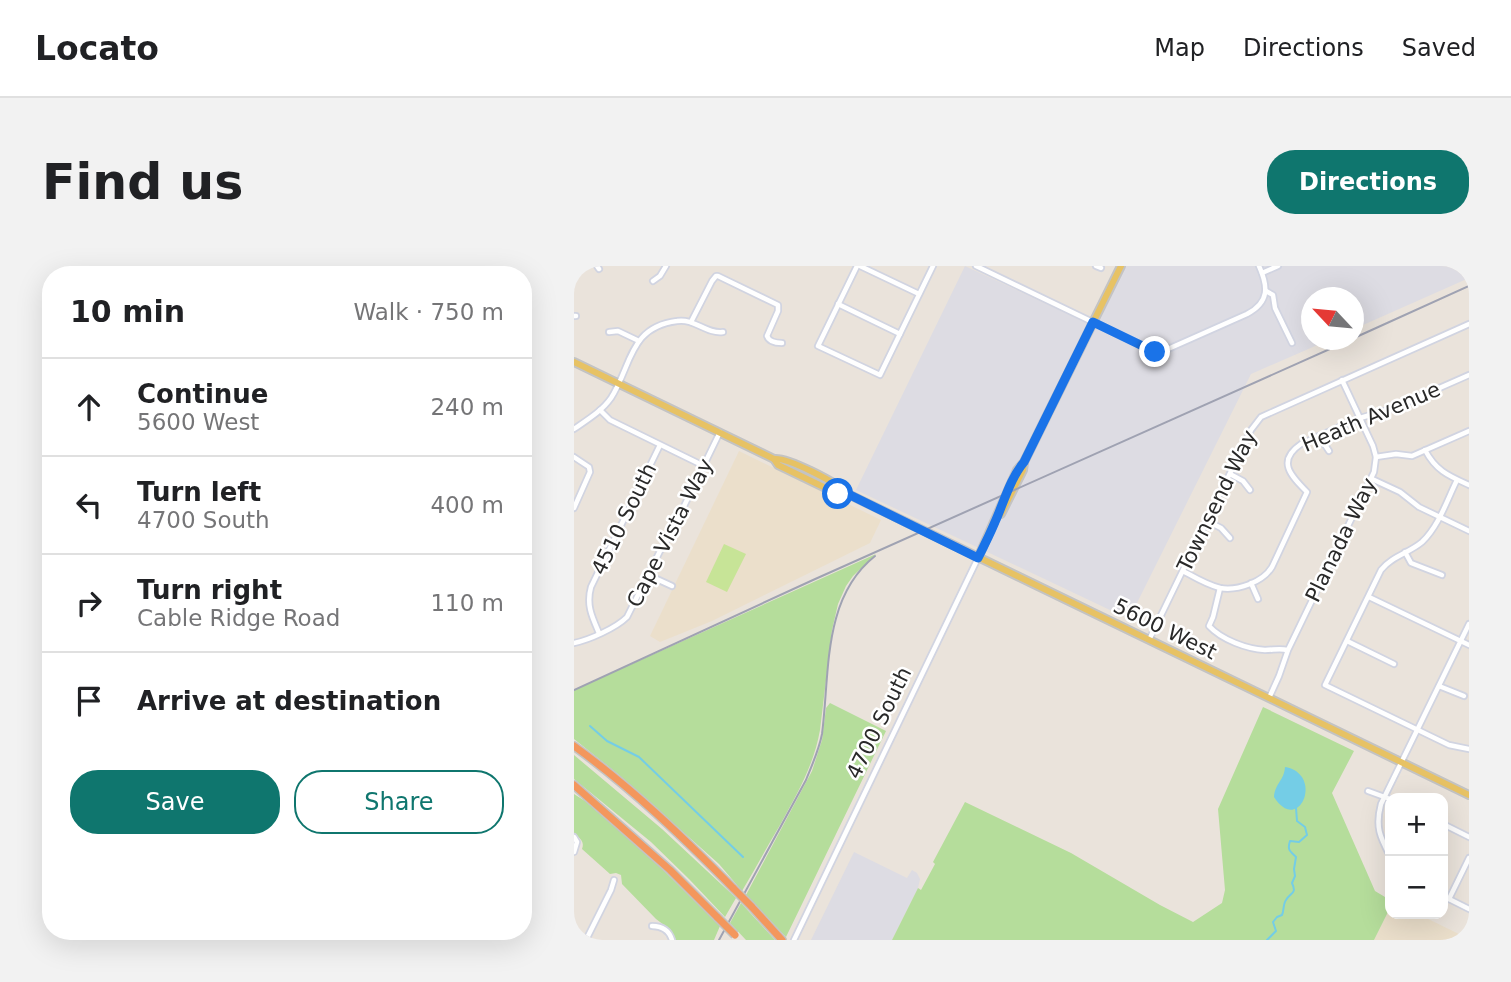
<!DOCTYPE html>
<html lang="en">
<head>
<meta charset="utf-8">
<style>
  body { margin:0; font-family:"DejaVu Sans",sans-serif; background:#f2f2f2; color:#202124 }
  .controls { position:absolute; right:21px; bottom:21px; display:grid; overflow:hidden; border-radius:14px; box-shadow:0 7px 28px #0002 }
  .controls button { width:63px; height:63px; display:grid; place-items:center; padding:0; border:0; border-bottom:2px solid #e0e0e0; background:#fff; color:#202124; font:35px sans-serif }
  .compass { position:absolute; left:727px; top:21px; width:63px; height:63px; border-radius:50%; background:#fff; box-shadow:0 7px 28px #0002; rotate:296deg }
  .stop { position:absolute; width:21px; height:21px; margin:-16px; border:5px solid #1a73e8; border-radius:50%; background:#fff }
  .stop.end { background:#1a73e8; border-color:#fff; box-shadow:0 2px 7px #0008 }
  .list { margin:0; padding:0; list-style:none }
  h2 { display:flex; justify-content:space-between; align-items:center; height:91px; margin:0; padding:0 28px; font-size:30px }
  h2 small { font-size:23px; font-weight:400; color:#757577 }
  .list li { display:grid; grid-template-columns:46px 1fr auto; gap:21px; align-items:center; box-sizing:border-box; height:98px; padding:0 28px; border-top:2px solid #e0e0e0 }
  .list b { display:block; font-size:26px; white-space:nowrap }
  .list p { margin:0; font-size:23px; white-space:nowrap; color:#757577 }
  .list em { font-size:23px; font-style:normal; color:#757577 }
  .actions { display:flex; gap:14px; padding:21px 28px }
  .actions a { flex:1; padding:16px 0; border:2px solid #0f766e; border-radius:28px; text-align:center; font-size:24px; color:#0f766e }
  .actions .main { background:#0f766e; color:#fff }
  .icon { flex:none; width:38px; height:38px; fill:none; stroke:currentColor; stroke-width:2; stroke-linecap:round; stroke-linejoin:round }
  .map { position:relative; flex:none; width:895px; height:674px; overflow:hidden; border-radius:28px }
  header { display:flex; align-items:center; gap:42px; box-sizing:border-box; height:98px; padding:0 35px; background:#fff; border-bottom:2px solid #e0e0e0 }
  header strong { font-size:33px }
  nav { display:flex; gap:38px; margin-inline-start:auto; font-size:24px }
  .intro { display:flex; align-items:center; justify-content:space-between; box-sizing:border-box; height:168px; padding:0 42px }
  h1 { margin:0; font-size:49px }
  .button { padding:18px 32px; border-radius:28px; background:#0f766e; color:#fff; font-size:24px; font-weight:700 }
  main { display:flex; gap:42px; padding:0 42px }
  aside { flex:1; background:#fff; border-radius:28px; box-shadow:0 7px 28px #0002 }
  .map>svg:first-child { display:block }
  .industrial { fill:#dddce3 }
  .education { fill:#ebdfcb }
  .green { fill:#b5dd9b }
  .pitch { fill:#c7e497 }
  .water { fill:#74cde6 }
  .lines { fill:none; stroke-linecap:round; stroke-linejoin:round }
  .stream { stroke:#74cde6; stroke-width:2 }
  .minor-casing { stroke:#d1d4e1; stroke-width:8 }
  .major-casing { stroke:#c3c3c3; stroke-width:10 }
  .highway-casing { stroke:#c3c3c3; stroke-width:10 }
  .minor { stroke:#fff; stroke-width:4.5 }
  .major { stroke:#e7c264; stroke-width:6 }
  .highway { stroke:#f3975d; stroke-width:7 }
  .rail { stroke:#9fa2b2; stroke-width:2 }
  .highway-bridge-casing { stroke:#c3c3c3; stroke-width:10; stroke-linecap:butt }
  .highway-bridge { stroke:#f3975d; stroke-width:7 }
  .route { stroke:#1a73e8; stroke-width:9 }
  .labels { text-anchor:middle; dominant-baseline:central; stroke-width:5; stroke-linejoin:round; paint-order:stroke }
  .street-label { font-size:21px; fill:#292929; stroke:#fff }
</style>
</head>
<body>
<header>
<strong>Locato</strong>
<nav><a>Map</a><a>Directions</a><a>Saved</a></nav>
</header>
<div class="intro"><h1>Find us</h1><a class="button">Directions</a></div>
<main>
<aside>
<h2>10 min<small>Walk · 750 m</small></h2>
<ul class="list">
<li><svg class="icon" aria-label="ahead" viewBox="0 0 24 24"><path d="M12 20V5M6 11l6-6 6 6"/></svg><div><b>Continue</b><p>5600 West</p></div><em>240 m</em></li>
<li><svg class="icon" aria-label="left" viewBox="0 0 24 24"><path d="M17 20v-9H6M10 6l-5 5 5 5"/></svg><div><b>Turn left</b><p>4700 South</p></div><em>400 m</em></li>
<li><svg class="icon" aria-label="right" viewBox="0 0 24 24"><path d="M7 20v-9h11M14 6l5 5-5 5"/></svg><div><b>Turn right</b><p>Cable Ridge Road</p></div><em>110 m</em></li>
<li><svg class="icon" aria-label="arrive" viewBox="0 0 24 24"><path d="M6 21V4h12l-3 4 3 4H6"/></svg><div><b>Arrive at destination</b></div></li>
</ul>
<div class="actions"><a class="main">Save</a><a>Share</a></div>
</aside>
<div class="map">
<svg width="895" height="674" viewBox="0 0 895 674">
  <rect width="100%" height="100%" fill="#eae3db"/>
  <g class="industrial">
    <path d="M391,0L521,61L552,0H895V12L780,63V32H738V74H755L677,108L555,353L282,224Z"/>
    <path d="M280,586L333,612L338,604L343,607L346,613L344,622L318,674H237Z"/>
  </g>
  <g class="education">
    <path d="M165,185L307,254L296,277L138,355L86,376L76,370Z"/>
    <path d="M816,642V648H844L891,671L890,674H800Z"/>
  </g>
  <g class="green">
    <path d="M302,288L279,310L272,320L264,338L258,364L246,464C240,499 223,528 206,559C193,581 181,603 168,625L145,598L44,508L0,473V424Z"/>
    <path d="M256,437L312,465L212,671L172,629L238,505L248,474L252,442Z"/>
    <path d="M689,441L780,485L758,527L801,625L816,634V642L800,674H318L344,622L347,624L361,598L359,596L391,536L497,587L586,639L619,656L648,637L651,624L644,543Z"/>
    <path d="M0,489L88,563L162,632L151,651L115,613L77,576L0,513Z"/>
    <path d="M0,528L11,535L79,594L146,660L140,674H102L98,666L94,662L82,653L48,618L47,609L42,607L36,608L8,583C11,576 6,572 0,567Z"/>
    <path d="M167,637L201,674H172L156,657Z"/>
  </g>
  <path class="pitch" d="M150,278L172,288L153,326L132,316Z"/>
  <path class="water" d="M711,501C751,508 725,570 700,531C701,517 710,515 711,501Z"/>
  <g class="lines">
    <g class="stream">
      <path d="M16,460L33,475L65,491L169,591"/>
      <path d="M693,674L702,665L699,656L703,651L708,649C710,645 709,638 712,634C717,626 723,628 718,617L721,610L720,603L722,591C716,585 713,584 716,575L725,576L733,569L731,561L723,555L722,542"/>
    </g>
    <g class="minor-casing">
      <g id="minor">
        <path d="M23,0L25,3"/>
        <path d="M283,0L244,80L306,109L359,0"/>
        <path d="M286,0L345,28"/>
        <path d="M402,0L579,85L585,87L673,48C696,36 694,20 685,0"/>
        <path d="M522,0L527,2"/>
        <path d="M688,7L704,0"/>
        <path d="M79,15L86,10L92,0"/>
        <path d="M692,25L699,29L701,42L718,77"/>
        <path d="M264,38L326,68"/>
        <path d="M0,50H2"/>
        <path d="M117,56L138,15L142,10H144L204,39V45L193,70C195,76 203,77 208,77"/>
        <path d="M35,66L44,65L65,75"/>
        <path d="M26,144L36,154L130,200"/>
        <path d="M0,163C13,154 28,145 37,132C58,99 55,61 103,55C120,52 132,68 149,66"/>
        <path d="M745,170L755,185"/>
        <path d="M851,184C862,205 875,210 895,219"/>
        <path d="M0,191L15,201L16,206L0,242"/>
        <path d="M802,191L822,188L838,190L895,165"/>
        <path d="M656,208L669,215L676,224"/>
        <path d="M798,213L826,226L845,241L895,265"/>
        <path d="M883,214C873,234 865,260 848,276C835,287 818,290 807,304L751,419L875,479L895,483"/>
        <path d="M633,255L647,262L656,272"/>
        <path d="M831,286L837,297L868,309"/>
        <path d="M609,305C620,311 633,319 646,322C664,325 689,316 698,301L733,226C717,210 702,195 727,178L786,152L820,142L895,109"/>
        <path d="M74,309L98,320"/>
        <path d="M677,317L684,333"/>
        <path d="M646,322L639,351L635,360C648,374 673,383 691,384C699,384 706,382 713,384"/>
        <path d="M795,331L895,379"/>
        <path d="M25,367C18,351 12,339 17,321L86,179"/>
        <path d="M575,374L677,164L687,151L895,58"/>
        <path d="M773,375L820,398"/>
        <path d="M0,377C15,374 42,362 53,351L86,285L95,271L146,166"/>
        <path d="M865,420L890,430"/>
        <path d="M695,432L705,410L714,384L800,206L802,191L799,180L768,114"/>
        <path d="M794,525L816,533"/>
        <path d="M869,558L895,571"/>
        <path d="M0,571L3,576L0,586"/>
        <path d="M816,590C806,571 801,561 807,538L895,358"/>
        <path d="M869,630L895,643"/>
        <path d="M875,633L895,592"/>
        <path d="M78,660C88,660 95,664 98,674"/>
        <path d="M12,674L37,624L40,614"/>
        <path d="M220,674L404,292"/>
      </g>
    </g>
    <g class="major-casing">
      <g id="major">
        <path d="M0,96L200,193L204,199L264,228L272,227"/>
        <path d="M200,193C213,191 264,217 272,227L895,529"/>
        <path d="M427,248L449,204L450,197"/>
        <path d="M404,292L443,204L450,196L547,0"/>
      </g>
    </g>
    <g class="highway-casing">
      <g id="highway">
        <path d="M0,480C58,522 110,572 160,623"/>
        <path d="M0,519L96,604L144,652"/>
        <path d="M177,640L208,674"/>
      </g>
    </g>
    <use href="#minor" class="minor"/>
    <use href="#major" class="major"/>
    <use href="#highway" class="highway"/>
    <g class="rail">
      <path d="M780,72L895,20"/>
      <path d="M0,424L239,314L776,74"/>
      <path d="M145,674L232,514C238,499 245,484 248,468C256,407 248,332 301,290"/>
    </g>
    <g class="highway-bridge-casing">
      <g id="highway-bridge">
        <path d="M160,623L177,640"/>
        <path d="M144,652L161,669"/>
      </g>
    </g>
    <use href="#highway-bridge" class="highway-bridge"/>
  </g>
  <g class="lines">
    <path class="route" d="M264,228L272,227L404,292C410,280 416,268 421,256C430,236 436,213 450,196L519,56L581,86"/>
  </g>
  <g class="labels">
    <g class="street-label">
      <text transform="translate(797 151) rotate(-23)">Heath Avenue</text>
      <text transform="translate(643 235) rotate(-64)">Townsend Way</text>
      <text transform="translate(50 253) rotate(-64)">4510 South</text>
      <text transform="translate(96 267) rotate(-63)">Cape Vista Way</text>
      <text transform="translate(767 274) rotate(-64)">Planada Way</text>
      <text transform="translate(591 363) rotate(26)">5600 West</text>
      <text transform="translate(305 457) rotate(-64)">4700 South</text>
    </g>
  </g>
</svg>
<div class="controls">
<button>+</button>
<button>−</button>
</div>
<svg class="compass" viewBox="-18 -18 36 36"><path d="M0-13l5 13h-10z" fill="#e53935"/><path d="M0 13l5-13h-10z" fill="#757577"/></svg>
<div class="stop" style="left:264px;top:228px"></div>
<div class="stop end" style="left:581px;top:86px"></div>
</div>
</main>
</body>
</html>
